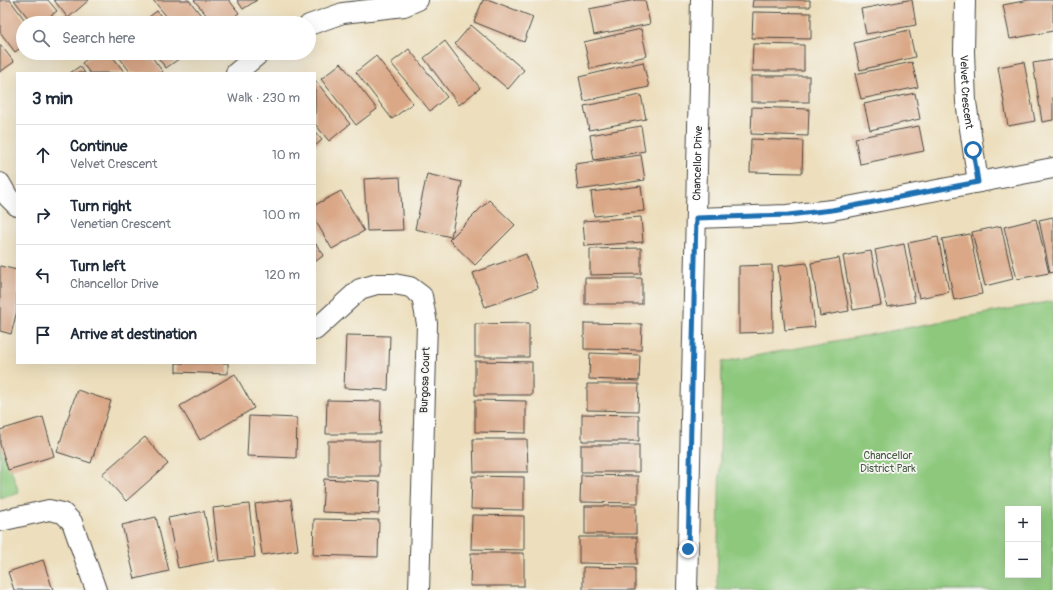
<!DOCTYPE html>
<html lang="en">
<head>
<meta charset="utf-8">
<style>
  body { margin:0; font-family:Pangolin,sans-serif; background:#f6f6f7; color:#1f2937 }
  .controls { position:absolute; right:12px; bottom:12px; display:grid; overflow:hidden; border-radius:0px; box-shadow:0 4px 16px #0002 }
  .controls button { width:36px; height:36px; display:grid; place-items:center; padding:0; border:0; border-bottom:1px solid #e0e1e3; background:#fff; color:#1f2937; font:20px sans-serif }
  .stop { position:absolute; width:12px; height:12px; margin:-9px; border:3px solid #1f6fb2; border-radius:50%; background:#fff }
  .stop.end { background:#1f6fb2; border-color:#fff; box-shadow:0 1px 4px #0008 }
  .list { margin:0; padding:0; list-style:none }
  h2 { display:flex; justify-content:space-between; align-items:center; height:52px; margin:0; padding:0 16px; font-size:17px }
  h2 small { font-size:13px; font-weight:400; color:#747a83 }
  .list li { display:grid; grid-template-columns:26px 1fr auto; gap:12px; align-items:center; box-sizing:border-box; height:60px; padding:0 16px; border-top:1px solid #e0e1e3 }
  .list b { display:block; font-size:15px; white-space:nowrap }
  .list p { margin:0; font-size:13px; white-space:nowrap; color:#747a83 }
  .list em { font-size:13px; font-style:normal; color:#747a83 }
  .icon { flex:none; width:22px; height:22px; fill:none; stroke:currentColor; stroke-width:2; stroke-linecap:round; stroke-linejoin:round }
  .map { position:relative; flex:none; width:1053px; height:590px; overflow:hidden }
  .search { position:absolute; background:#fff; box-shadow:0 4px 16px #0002; left:16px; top:16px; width:300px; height:44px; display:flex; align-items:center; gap:10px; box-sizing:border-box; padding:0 14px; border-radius:22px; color:#747a83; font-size:15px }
  .panel { position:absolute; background:#fff; box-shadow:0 4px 16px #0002; left:16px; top:72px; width:300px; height:292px; border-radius:0px }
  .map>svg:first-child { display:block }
  .green { fill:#8dc87d; stroke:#5c7a54; fill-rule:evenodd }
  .building { fill:#daa887 }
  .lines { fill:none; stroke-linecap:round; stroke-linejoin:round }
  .minor-casing { stroke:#484641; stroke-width:22 }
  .minor { stroke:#fff; stroke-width:20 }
  .route { stroke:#1f6fb2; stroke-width:5 }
  .labels { text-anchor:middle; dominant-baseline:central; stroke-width:3.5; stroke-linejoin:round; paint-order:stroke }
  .street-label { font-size:11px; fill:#2b2b2b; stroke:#f6f6f2 }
  .park-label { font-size:11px; fill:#485a44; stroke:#f6f6f2 }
</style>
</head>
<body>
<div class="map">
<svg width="1053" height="590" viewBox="0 0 1053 590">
  <rect width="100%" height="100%" fill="#f6f6f2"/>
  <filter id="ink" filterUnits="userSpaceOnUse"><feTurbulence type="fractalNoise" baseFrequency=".025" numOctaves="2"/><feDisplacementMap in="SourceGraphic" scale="8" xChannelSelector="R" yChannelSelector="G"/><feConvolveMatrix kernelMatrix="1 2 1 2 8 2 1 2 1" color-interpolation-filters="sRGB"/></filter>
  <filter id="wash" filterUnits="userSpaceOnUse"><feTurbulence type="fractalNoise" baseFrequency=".012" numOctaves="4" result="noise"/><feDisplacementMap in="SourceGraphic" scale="16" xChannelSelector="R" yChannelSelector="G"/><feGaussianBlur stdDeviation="0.9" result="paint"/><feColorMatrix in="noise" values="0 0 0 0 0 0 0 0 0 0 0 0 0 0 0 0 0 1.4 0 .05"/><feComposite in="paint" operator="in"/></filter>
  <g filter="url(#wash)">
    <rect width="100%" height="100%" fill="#eddfbd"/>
    <g class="green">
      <path d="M1053,301V590H717L722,362ZM1008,509H1038V575H1008Z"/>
      <path d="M0,436L19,493L0,499Z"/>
    </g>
    <g id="blocks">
      <g class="building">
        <path d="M0,0H10L27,23H23V46L15,52L0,32Z"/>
        <path d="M14,0H48L57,11L40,23H32Z"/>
        <path d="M54,0H89L68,18Z"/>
        <path d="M153,0H189L207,23H172Z"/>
        <path d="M194,0H229L239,13L226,23H213Z"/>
        <path d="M237,0H257L243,9Z"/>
        <path d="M483,0H490L533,17L524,42L474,22Z"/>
        <path d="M635,0H645L650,24L594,35L589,9Z"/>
        <path d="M753,0H810V7H752Z"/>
        <path d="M908,0H912L916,25L866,34L861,9Z"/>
        <path d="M1029,0H1053V31L1010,39L1003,5Z"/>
        <path d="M157,11L166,23H141Z"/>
        <path d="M753,12L811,13V39L752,38Z"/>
        <path d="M471,25L524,70L508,89L455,44Z"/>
        <path d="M641,29L647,56L590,69L584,42Z"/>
        <path d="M909,30L915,57L860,70L854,43Z"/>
        <path d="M445,41L480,88L459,105L424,58Z"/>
        <path d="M0,44L14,62L0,72Z"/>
        <path d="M753,44L804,45V71H752Z"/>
        <path d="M409,49L447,97L430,111L391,63Z"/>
        <path d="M94,53H110L125,73H90L82,63Z"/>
        <path d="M116,53H149L163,72L162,73H131Z"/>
        <path d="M154,53H187L166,68Z"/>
        <path d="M376,56L413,103L392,119L356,72Z"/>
        <path d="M1053,60V120L1042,122L1033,63Z"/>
        <path d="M643,62L649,87L584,101L579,77Z"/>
        <path d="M912,62L918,87L861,99L855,74Z"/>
        <path d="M1024,62L1035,121L1008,126L998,67Z"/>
        <path d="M341,63L377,109L356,125L321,79Z"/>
        <path d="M80,66L85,73H70Z"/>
        <rect x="751" y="76" width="58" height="26"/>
        <path d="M315,80L350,124L329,141L315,124Z"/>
        <path d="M915,93L920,119L870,130L864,104Z"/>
        <path d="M641,95L646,119L589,130L584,106Z"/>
        <path d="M752,107L809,109L808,136L751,134Z"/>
        <path d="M641,126L645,151L594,160L590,135Z"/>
        <path d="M919,126L924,151L860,164L855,138Z"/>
        <path d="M315,132L322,140L315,146Z"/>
        <path d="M751,139L803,141L802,173L750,172Z"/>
        <path d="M641,155L645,180L578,190L575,164Z"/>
        <path d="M427,174L462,182L451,237L415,229Z"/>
        <path d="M400,177L403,230L367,231L364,179Z"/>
        <path d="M641,186L644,211L594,216L591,192Z"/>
        <path d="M341,191L364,231L332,249L315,220V205Z"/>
        <path d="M489,200L515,225L475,265L449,240Z"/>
        <path d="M641,217L643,242L585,246L583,221Z"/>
        <path d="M1053,217V272L1050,273L1039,220Z"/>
        <path d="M1036,219L1049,273L1017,279L1004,227Z"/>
        <path d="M1001,226L1013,279L985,286L972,232Z"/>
        <path d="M970,234L982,294L954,300L942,239Z"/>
        <path d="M938,237L949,292L919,298L908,243Z"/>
        <path d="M315,243L324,255L315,262Z"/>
        <path d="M904,244L915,302L887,307L875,250Z"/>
        <path d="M641,248V274L590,275V249Z"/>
        <path d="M871,251L881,305L853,310L843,256Z"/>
        <path d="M526,254L538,288L485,307L473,273Z"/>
        <path d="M839,258L849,311L820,316L811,263Z"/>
        <path d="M807,263L815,327L785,330L778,266Z"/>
        <path d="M772,265L773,332L739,333V266Z"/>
        <path d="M0,266L17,270V311L11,334L0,331Z"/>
        <rect x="585" y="278" width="57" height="26"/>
        <path d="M529,323V357H475V324Z"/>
        <path d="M584,323L642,324L641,350L584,349Z"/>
        <path d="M346,335L390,336L388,390L344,388Z"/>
        <path d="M590,353L640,355L639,381L589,379Z"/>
        <path d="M475,361L532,362V395H475Z"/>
        <path d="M176,363H228V374L176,372Z"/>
        <path d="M235,374L254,408L200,440L180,406Z"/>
        <path d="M587,384H639L638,411L587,410Z"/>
        <path d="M77,390L111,401L91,463L57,452Z"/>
        <path d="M327,400L381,401L380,434H326Z"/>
        <path d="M475,400L526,401V433L475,432Z"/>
        <path d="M582,414L639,415V441H582Z"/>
        <path d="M249,416L297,418L296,458L247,456Z"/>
        <path d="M43,417L54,456L8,470L0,444V430Z"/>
        <path d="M145,437L168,464L126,501L102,474Z"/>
        <path d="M473,439H527L528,472H474Z"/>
        <rect x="328" y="441" width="51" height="35"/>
        <rect x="581" y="445" width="58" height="27"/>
        <path d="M581,475L638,476V503L580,502Z"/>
        <path d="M472,476L524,477V510L471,509Z"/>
        <path d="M324,479L380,482L379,514L322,512Z"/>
        <path d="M291,499L298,550L262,555L255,504Z"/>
        <path d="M249,504L255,557L219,561L213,508Z"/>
        <rect x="585" y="506" width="51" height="28"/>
        <path d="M204,511L214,561L178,568L168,518Z"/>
        <path d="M472,515L524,516V550L471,549Z"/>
        <path d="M156,517L169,571L135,579L122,525Z"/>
        <path d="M314,519L379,520L378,557L313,555Z"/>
        <path d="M579,537H637V564L579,563Z"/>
        <path d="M471,553H524V586H470Z"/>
        <path d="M43,560L53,590H14L8,572Z"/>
        <path d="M583,567L635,568V590H583Z"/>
      </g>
    </g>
  </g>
  <g filter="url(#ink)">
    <use href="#blocks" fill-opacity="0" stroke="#484641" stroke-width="1"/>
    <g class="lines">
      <g class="minor-casing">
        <g id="minor">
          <path id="s1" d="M965,0L964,52L966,102L978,182"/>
          <path d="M309,25L343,13L404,6L418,0"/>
          <path d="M236,73L260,53"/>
          <path d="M0,183L8,197L17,206"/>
          <path d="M696,218L787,215L832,210L1053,168"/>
          <path d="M315,330L360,289L377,284H394L410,287L422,296L427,324L419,590"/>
          <path d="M0,521L49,510L63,513L72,522L96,590"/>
          <path id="s2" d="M687,590L701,0"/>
        </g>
      </g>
      <use href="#minor" class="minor"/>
    </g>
  </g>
  <g class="lines" filter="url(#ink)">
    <path class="route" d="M688,549L696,218L788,215L832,210L978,182L973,150"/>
  </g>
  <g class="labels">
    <g class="street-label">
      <text stroke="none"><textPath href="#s1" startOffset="92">Velvet Crescent</textPath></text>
      <text stroke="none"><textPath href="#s2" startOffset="427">Chancellor Drive</textPath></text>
      <text transform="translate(425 380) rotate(-88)">Burgosa Court</text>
    </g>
    <g class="park-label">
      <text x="888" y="455">Chancellor<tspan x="888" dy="13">District Park</tspan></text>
    </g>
  </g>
</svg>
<div class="controls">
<button>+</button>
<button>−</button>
</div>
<div class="stop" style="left:973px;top:150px"></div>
<div class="stop end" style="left:688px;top:549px"></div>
<div class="search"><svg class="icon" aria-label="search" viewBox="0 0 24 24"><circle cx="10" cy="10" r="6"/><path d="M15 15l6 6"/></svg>Search here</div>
<section class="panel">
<h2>3 min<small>Walk · 230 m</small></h2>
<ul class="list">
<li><svg class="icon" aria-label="ahead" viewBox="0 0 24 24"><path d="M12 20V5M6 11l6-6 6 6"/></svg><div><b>Continue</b><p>Velvet Crescent</p></div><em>10 m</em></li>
<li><svg class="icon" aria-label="right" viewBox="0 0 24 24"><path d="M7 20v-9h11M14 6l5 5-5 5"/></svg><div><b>Turn right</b><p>Venetian Crescent</p></div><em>100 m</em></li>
<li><svg class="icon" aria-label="left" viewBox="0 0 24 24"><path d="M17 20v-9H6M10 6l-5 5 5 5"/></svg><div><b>Turn left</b><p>Chancellor Drive</p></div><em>120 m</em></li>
<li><svg class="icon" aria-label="arrive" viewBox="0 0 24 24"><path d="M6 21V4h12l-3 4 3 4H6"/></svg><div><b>Arrive at destination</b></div></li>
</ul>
</section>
</div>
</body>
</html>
